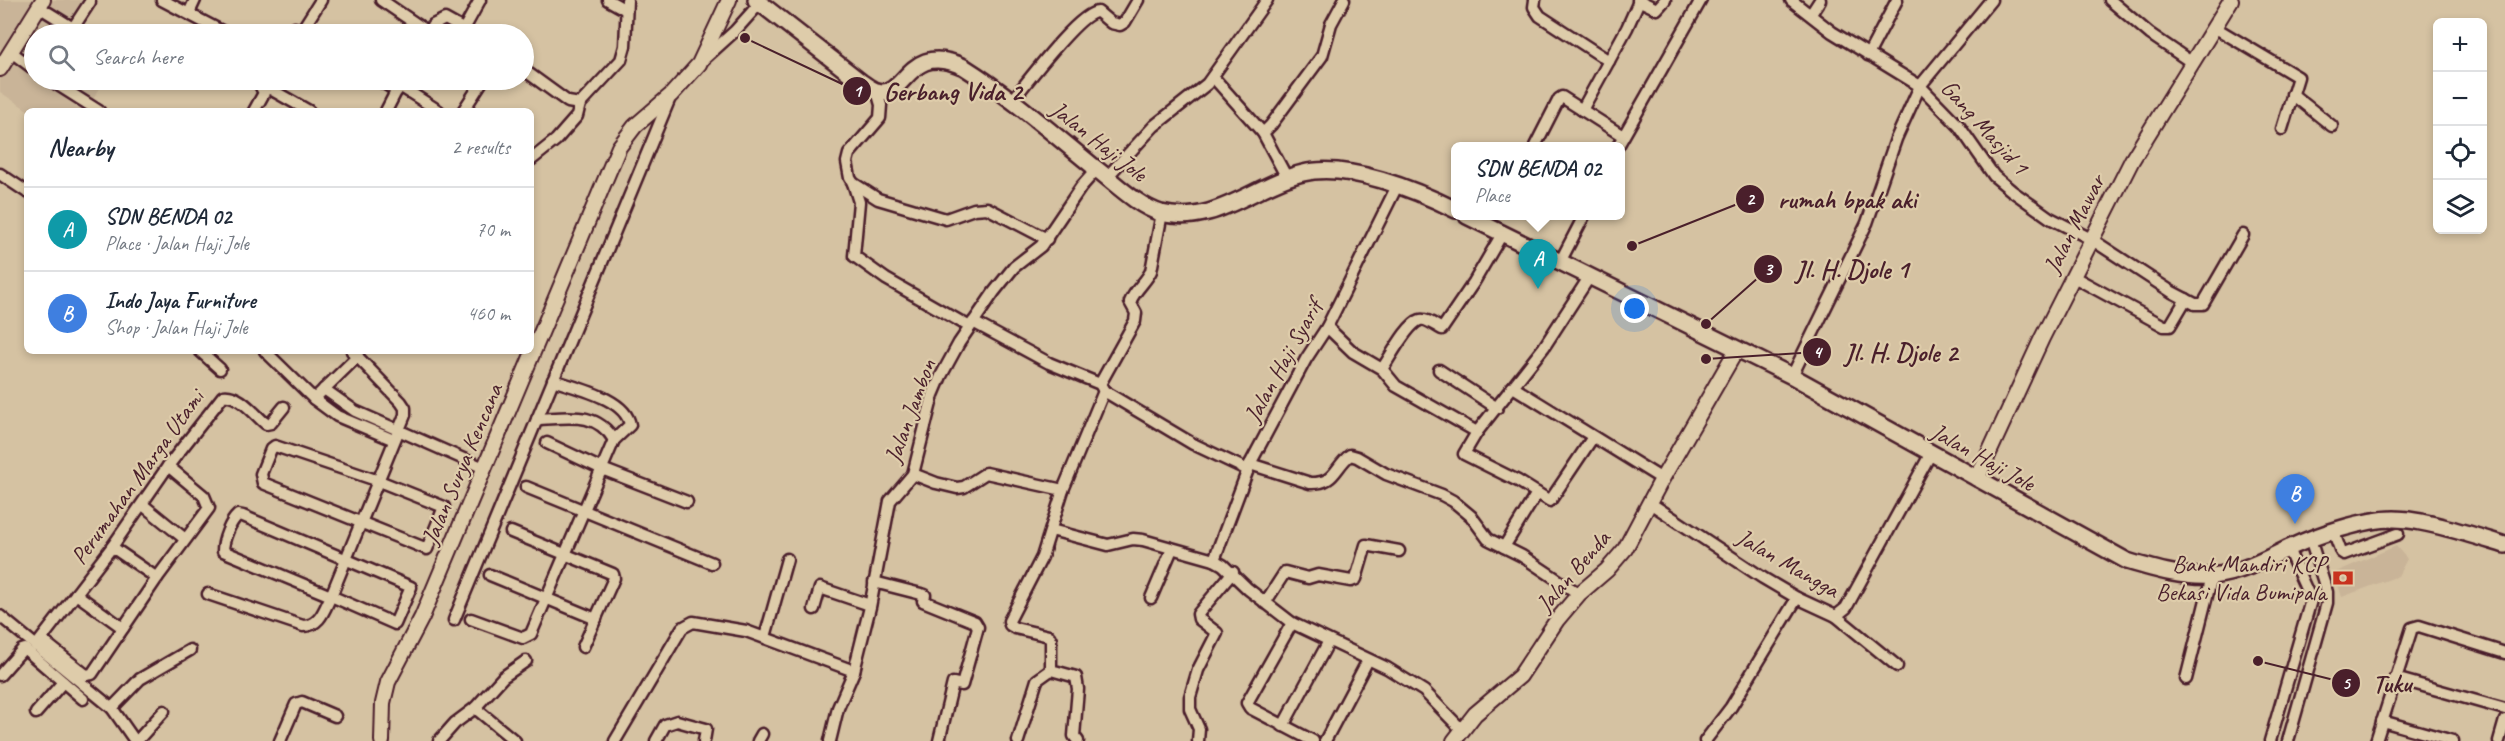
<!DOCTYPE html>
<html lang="en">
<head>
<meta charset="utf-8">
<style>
  body { margin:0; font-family:Caveat,sans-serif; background:#f6f6f7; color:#1f2937 }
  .controls { position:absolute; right:18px; top:18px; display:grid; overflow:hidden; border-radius:9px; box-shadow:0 3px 9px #0003 }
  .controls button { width:54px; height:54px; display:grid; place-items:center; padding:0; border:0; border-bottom:2px solid #e0e1e3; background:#fff; color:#1f2937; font:30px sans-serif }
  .you { position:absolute; left:1635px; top:309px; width:21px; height:21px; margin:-15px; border:4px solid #fff; border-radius:50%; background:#1a73e8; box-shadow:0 0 0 9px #1a73e833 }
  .badge { display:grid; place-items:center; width:39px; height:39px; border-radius:50%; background:#c8321e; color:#fff; font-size:20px; font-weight:700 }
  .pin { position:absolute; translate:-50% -50px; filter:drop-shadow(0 2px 3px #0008) }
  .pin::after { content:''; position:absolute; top:32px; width:21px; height:18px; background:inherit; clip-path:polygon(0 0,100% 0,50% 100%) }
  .popup { position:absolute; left:1451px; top:142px; width:174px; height:78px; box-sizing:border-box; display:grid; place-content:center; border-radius:9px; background:#fff; filter:drop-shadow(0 2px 4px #0005); font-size:20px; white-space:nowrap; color:#747a83 }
  .popup b { font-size:22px; color:#1f2937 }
  .popup::after { content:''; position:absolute; left:50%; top:100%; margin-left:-12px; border:12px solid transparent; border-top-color:#fff }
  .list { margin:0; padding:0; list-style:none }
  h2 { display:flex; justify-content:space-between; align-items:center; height:78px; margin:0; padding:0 24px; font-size:26px }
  h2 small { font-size:20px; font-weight:400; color:#747a83 }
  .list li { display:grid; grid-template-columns:39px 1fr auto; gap:18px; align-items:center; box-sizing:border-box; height:84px; padding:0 24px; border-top:2px solid #e0e1e3 }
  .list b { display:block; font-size:22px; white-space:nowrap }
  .list p { margin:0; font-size:20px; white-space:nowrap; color:#747a83 }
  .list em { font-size:20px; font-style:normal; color:#747a83 }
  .icon { flex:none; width:33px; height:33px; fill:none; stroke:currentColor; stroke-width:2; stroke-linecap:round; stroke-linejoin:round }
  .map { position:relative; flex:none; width:2505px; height:741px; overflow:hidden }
  .search { position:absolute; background:#fff; box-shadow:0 3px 9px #0003; left:24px; top:24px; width:510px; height:66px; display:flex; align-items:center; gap:15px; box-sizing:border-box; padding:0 21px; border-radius:33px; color:#747a83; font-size:22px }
  .panel { position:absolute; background:#fff; box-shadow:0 3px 9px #0003; left:24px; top:108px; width:510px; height:246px; border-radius:9px }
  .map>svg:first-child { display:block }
  .built { fill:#c9b498 }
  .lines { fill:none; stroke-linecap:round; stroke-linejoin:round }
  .minor-casing { stroke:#4a1f2b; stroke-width:15 }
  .tertiary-casing { stroke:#4a1f2b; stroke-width:18 }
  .secondary-casing { stroke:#4a1f2b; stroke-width:20 }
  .minor { stroke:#deccaa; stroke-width:10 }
  .tertiary { stroke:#deccaa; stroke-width:14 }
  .secondary { stroke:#deccaa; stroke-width:15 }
  .labels { text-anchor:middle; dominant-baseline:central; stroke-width:4.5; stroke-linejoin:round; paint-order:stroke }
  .street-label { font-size:24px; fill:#4a1f2b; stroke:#deccaa }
  .poi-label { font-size:24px; fill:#4a1f2b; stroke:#deccaa; text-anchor:end }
  .leader { fill:none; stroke:#4a1f2b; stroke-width:2 }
  .callout-dot { fill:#4a1f2b; stroke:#deccaa; stroke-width:2 }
  .mark-label { font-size:18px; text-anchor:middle; font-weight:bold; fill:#fff }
  .callout-label { font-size:26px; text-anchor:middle; font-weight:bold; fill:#4a1f2b; stroke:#deccaa; stroke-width:4.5; stroke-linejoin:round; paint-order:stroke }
</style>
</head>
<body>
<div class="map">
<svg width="2505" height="741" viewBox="0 0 2505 741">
  <rect width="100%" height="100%" fill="#d5c2a2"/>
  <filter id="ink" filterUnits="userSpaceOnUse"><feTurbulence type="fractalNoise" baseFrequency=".0167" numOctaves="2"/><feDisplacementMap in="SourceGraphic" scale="12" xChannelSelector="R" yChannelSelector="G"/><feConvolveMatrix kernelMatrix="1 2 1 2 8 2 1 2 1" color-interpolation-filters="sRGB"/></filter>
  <g filter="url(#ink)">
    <g class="built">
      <path d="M0,0H93L75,32L78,34H34V80H105L86,111H29L0,92Z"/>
      <path d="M2396,546L2407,559L2398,576L2342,597L2334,573Z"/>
    </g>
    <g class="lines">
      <g class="minor-casing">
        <g id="minor">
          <path d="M162,0L227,34"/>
          <path d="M381,0L428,32"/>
          <path d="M608,0L626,10"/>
          <path d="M1535,0L1534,7L1540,16L1609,61"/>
          <path d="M1638,0L1657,9L1665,0"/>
          <path d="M1791,0L1832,32L1920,86L1959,126L1994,176L2012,191L2050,218L2091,239L2172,292L2195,304H2203L2243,235"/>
          <path d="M2110,0L2150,34L2191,62"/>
          <path d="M39,7L73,28L90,2"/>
          <path d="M189,13L195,0"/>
          <path d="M1811,14L1820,0"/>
          <path d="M2214,27L2298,77L2282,129"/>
          <path d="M464,29L480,0"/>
          <path d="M302,30L321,0"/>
          <path d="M286,34L295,28L310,34"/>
          <path d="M427,34L433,25L445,19L472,34"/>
          <path d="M10,51L34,69"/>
          <path d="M1868,55L1897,0"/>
          <path d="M703,60L735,31L760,3"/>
          <path d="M524,70L568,102L580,104"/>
          <path d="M1213,77L1263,133L1287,178"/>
          <path d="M50,80L99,111"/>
          <path d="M379,80L397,91"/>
          <path d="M258,82L309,111"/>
          <path d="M400,86L439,111"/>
          <path d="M877,91L881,105L880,118L849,154L847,162L850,178L853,183L878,199L946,219L974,209L987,208L1047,239"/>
          <path d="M2292,94L2332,126"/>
          <path d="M1011,102C1025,85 1080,11 1098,12L1111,23L1120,25L1125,22L1138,0"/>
          <path d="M1582,110L1627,28L1639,1"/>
          <path d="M254,111L264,93L259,83"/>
          <path d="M386,111L402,80"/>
          <path d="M463,111L483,80"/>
          <path d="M1263,133L1271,125L1322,56L1331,24L1344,0"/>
          <path d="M1535,146L1559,99L1562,97L1623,136"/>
          <path d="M1618,146L1701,0"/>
          <path d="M531,160L556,140L577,116L580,104L621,60L625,46L627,0"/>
          <path d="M0,174L27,192"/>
          <path d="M1107,177L1154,126L1207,84L1267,0"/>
          <path d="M853,183L859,202L854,256L886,279L970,327"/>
          <path d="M1560,262L1584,216"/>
          <path d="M1590,276L1544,347L1477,432L1464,454L1518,481L1550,501L1593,437"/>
          <path d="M2072,276L2164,326H2170L2186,299"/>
          <path d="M973,322L1049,363L1100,384L1104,391L1193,444L1248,470"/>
          <path d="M1327,327L1353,352L1382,369L1396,386L1477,432"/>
          <path d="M200,351L220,369"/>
          <path d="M265,351L314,399"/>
          <path d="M358,356L314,399L337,416L394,440"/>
          <path d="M1382,369C1390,358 1407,324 1420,320C1426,318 1436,326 1442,329L1474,282L1502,234"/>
          <path d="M1439,370L1497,408"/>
          <path d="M1792,376L1867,223L1896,139L1920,86L1991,0"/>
          <path d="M1100,384L1135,321L1136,313L1130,302C1136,288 1146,282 1151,271L1162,213"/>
          <path d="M1513,387L1662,479"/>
          <path d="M324,389L355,411L484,468"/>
          <path d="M537,419C567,418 596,410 614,440"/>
          <path d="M547,443L602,469L687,502"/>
          <path d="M275,446L379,481L444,507L427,549L263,483L261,474L271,449Z"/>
          <path d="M1250,464L1310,483C1335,484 1334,468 1350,455L1357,457L1386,474L1442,495L1453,501L1471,516L1488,539L1522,556L1579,594"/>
          <path d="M913,474L936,483L957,488L964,487L986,473L1063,490"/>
          <path d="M526,487L712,563"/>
          <path d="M1650,503L1763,578L1797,598L1836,616L1846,608L1931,453"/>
          <path d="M143,505L185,539"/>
          <path d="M1051,530L1108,545L1133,539L1143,540L1214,560L1223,565L1248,589L1292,623L1387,668L1424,691L1461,729"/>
          <path d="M511,532L613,574L614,578L583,647"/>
          <path d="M2334,533L2341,552L2344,554L2398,534"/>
          <path d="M112,547L157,578"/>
          <path d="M1504,547L1537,493"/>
          <path d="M1214,560L1250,464L1306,359L1327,327L1397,186"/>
          <path d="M490,575L596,619"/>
          <path d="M874,582L925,595L923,601L975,622L978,627L962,685L953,683L939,741"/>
          <path d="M76,594L123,628"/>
          <path d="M208,594L303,626C320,626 324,610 331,596L223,551C223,540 230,522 238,515L243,516L411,587L395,624L331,596L405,415V408L401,402L352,351"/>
          <path d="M1151,598L1172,549"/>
          <path d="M1265,603L1285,572L1308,578L1318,575L1351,581L1356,579L1366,545L1399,551"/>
          <path d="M814,609L820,588L870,605"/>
          <path d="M0,616L112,708L135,741"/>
          <path d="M1836,616L1897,666"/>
          <path d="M471,619L523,638L531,634L614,440L630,425C626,398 575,388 553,380"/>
          <path d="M454,620L670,98"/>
          <path d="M1292,623L1247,703L1250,708L1313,741"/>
          <path d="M765,637L787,559"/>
          <path d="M42,640L86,675L92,674L157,578L209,508L204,496L168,466"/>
          <path d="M36,646L112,547L168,466L223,396C239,393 255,415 266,424L271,423L284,407"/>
          <path d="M0,675L22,650L25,649L83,699"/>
          <path d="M2395,678L2505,709"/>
          <path d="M2186,679L2212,576"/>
          <path d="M112,708L140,679L190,650"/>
          <path d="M475,708L515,741"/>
          <path d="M36,713L63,682"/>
          <path d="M2382,721L2453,741"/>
          <path d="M1283,726L1329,641"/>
          <path d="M137,741L164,711"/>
          <path d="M280,741L296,704L302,702L335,716"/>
          <path d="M439,741L455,723L475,708L503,677L526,661"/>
          <path d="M615,741L682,628L693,622L746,631L854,671"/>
          <path d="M656,741L665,725L677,721L706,729L704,741"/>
          <path d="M758,741L762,734"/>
          <path d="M830,741L838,708L854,671L870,607L890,501L913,474L933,395L941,376L959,343L994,292L1014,267L1041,246L1081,187L1097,169"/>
          <path d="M1018,741L1037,680L1051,670"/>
          <path d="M1078,741L1074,736L1078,689L1076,677L1051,670V640L1049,636L1015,628L1010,625L1009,621L1042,557L1063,490L1104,391"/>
          <path d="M1198,741L1199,729L1190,709V697L1198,670L1217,633L1199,619L1198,614L1233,572"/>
          <path d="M1325,741L1368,660"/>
          <path d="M1705,741L1731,707L1797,598"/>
          <path d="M2270,741L2311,600L2288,549"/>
          <path d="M2288,741L2327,603V592L2310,539"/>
          <path d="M2376,741L2412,628L2419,626L2505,653"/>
          <path d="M2499,741L2505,720"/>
        </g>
      </g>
      <g class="tertiary-casing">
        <g id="tertiary">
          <path d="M0,69L43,0"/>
          <path d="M1977,479L2042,338L2132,160L2231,0"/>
          <path d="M382,741L383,703L388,682L422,617L619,147L635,126L671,95L699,64L729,0"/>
          <path d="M1454,741L1475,714L1520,676L1557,620L1579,594L1607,570L1625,549L1662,479L1737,349"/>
        </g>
      </g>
      <g class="secondary-casing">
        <g id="secondary">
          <path d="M756,0L861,82C866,85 872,90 877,91C907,100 906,40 964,67C1010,96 1052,133 1094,167C1114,182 1137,206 1161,213C1214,227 1255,184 1303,173C1347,162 1416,190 1456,210"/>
          <path d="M1467,216L1792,376L2127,561C2154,569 2184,578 2212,576C2240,573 2265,560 2289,548C2317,535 2364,519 2394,519C2424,519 2475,536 2505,545"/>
        </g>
      </g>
      <use href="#minor" class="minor"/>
      <use href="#tertiary" class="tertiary"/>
      <use href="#secondary" class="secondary"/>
    </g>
  </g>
  <defs>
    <g id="bank-bare" transform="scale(1.62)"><path d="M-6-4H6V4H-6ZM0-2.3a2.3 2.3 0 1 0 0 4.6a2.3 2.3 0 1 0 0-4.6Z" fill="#c8321e" stroke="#deccaa" stroke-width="2.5" paint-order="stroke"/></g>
  </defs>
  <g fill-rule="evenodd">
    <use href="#bank-bare" x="2343" y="578"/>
  </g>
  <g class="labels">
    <g class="street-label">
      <text transform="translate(1985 127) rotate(48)">Gang Masjid 1</text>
      <text transform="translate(1099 141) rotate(38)">Jalan Haji Jole</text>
      <text transform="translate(2074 224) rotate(-63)">Jalan Mawar</text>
      <text transform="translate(1283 361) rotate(-61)">Jalan Haji Syarif</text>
      <text transform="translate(910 411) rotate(-70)">Jalan Jambon</text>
      <text transform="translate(1983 457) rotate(29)">Jalan Haji Jole</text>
      <text transform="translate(462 464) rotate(-67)">Jalan Surya Kencana</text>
      <text transform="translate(137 477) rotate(-54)">Perumahan Marga Utami</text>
      <text transform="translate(1788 563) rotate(30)">Jalan Mangga</text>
      <text transform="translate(1573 571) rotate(-49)">Jalan Benda</text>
    </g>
    <g class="poi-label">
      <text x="2326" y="564">Bank Mandiri KCP<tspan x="2326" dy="28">Bekasi Vida Bumipala</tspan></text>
    </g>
  </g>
  <path class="leader" d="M745 38L857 91M1632 246L1750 199M1706 324L1768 269M1706 359L1817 352M2258 661L2346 683"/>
  <g class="callout-dot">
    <circle cx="745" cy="38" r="6"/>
    <circle cx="1632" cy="246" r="6"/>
    <circle cx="1706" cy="324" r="6"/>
    <circle cx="1706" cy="359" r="6"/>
    <circle cx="2258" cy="661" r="6"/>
    <circle cx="857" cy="91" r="15"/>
    <circle cx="1750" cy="199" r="15"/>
    <circle cx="1768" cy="269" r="15"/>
    <circle cx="1817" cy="352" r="15"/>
    <circle cx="2346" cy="683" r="15"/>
  </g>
  <g class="mark-label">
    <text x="857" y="97">1</text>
    <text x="1750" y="205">2</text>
    <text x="1768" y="275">3</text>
    <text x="1817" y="358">4</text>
    <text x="2346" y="689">5</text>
  </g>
  <g class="callout-label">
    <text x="953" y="100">Gerbang Vida 2</text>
    <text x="1847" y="208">rumah bpak aki</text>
    <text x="1852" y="278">Jl. H. Djole 1</text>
    <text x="1901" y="361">Jl. H. Djole 2</text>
    <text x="2392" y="692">Tuku</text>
  </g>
</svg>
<div class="controls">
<button>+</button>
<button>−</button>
<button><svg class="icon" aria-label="locate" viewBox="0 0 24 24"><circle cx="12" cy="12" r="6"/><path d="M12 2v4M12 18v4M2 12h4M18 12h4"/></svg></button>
<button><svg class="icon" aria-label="layers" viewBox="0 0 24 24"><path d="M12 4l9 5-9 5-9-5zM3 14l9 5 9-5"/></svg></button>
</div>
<div class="you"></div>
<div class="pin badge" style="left:1538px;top:289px;background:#0f9aa8">A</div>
<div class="popup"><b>SDN BENDA 02</b>Place</div>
<div class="pin badge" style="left:2295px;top:524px;background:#3f7fe0">B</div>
<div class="search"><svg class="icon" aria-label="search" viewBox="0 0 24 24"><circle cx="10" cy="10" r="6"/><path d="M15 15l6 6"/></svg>Search here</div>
<section class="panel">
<h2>Nearby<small>2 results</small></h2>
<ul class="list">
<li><span class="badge" style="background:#0f9aa8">A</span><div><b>SDN BENDA 02</b><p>Place · Jalan Haji Jole</p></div><em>70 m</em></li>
<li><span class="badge" style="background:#3f7fe0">B</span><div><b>Indo Jaya Furniture</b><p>Shop · Jalan Haji Jole</p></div><em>460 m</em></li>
</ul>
</section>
</div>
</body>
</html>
